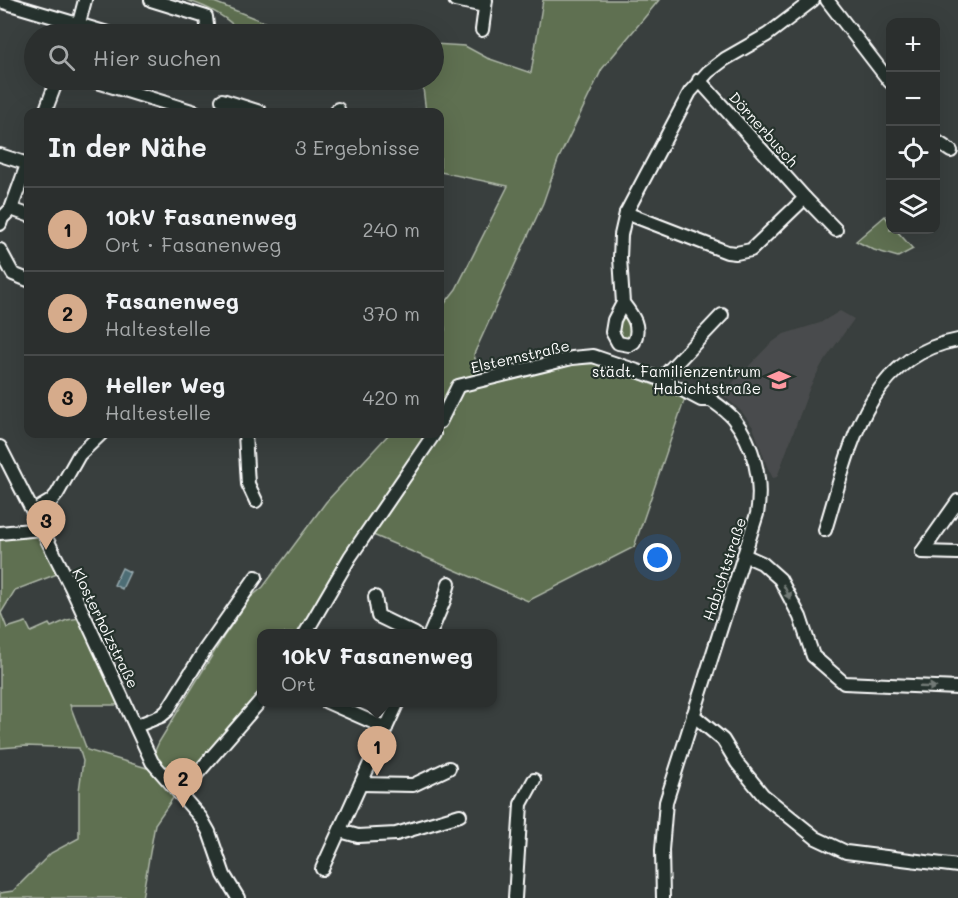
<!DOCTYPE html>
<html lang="de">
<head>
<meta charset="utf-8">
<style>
  body { margin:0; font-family:Mali,sans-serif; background:#333736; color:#f1f3f6 }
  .controls { position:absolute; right:18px; top:18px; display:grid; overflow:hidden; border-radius:12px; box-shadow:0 6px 24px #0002 }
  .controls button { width:54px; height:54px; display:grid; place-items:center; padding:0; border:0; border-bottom:2px solid #474a4a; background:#2b2f2e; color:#f1f3f6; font:30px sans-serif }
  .you { position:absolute; left:658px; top:558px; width:21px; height:21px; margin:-15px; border:4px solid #fff; border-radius:50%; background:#1a73e8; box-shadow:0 0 0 9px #1a73e833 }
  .badge { display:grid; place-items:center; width:39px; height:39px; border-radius:50%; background:#d6ab8b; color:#111; font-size:20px; font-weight:700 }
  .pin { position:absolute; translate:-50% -50px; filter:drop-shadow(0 2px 3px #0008) }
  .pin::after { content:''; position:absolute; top:32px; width:21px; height:18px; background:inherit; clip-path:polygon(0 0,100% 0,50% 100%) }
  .popup { position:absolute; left:257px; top:629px; width:240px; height:78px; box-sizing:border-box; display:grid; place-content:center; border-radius:12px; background:#2b2f2e; filter:drop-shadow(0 2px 4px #0005); font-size:20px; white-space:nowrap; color:#a6a9aa }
  .popup b { font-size:22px; color:#f1f3f6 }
  .popup::after { content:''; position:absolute; left:50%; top:100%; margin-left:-12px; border:12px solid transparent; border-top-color:#2b2f2e }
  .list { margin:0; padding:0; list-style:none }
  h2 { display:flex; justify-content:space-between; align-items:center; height:78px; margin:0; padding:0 24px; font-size:26px }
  h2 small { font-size:20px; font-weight:400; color:#a6a9aa }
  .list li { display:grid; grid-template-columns:39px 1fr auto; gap:18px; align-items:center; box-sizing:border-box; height:84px; padding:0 24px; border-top:2px solid #474a4a }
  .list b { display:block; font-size:22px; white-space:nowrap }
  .list p { margin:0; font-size:20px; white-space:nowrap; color:#a6a9aa }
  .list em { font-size:20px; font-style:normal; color:#a6a9aa }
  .icon { flex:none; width:33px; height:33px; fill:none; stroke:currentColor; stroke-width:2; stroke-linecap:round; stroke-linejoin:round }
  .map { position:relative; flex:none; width:958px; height:898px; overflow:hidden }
  .search { position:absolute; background:#2b2f2e; box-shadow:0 6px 24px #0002; left:24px; top:24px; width:420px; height:66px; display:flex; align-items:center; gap:15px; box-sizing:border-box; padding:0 21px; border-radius:33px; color:#a6a9aa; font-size:22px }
  .panel { position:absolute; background:#2b2f2e; box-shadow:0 6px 24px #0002; left:24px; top:108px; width:420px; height:330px; border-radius:12px }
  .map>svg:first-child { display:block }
  .built { fill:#4a4c4d }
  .green { fill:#5e6f51; stroke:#aeb7a8; stroke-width:1.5 }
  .water { fill:#4e6d75; stroke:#95a7ac; stroke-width:1.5 }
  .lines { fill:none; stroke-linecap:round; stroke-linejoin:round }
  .minor-casing { stroke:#fff; stroke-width:16 }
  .minor { stroke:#26332d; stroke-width:12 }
  .oneway { fill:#727a76 }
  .labels { text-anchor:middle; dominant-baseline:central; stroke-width:4.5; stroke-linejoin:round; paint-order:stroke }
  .street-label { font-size:15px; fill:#fff; stroke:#26332d }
  .poi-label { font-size:15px; fill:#fff; stroke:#26332d; text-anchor:end }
</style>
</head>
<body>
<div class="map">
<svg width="958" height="898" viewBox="0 0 958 898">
  <rect width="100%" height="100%" fill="#393f3e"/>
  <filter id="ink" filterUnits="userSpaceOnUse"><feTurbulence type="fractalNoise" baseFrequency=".0167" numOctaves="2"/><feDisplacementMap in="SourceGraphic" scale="12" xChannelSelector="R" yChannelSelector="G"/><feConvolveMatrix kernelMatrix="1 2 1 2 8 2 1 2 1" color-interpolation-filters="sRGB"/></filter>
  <g filter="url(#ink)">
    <path class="built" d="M840,311L854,319L822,364L810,387L777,477L773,478L767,466L753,427L742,412L722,394L770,344L784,334L820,323Z"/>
    <g class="green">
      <path d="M186,0H209L274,26L345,34H242C228,17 206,6 186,0Z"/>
      <path d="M543,0H659L602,69L558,160L543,203L474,354L481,385L575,363L603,364L685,398L634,547L528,601L373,535L302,633L262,634L261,689L191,772L155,824L142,898H0V893L13,891L51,853L79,838V791L83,761L79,748L26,746L0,748V537L38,534L57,574L15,590L1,613L7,628L26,622L31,632L49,624L51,627L67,620L80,618L119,705H70L87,750L147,768L159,742L224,636L251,597L263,587L326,502L389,434H440V342L445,330L442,307L456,289L508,186L440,172V112H426L422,80H416H434V44L465,46L487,58L531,73Z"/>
      <path d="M885,216L890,223V230H896L913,249L898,257L874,250L856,241Z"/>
      <path d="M622,317L628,319L632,330L627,338L621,337L618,333Z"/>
    </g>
    <path class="water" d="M122,568L130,572L122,589L114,585Z"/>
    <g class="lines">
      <g class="minor-casing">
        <g id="minor">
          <path d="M151,0L206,17L208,34"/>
          <path d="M455,0L485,6"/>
          <path d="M827,0L890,82"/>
          <path d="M0,1L111,34"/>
          <path d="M482,30L486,0"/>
          <path d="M76,34L85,0"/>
          <path d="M91,80L195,112"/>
          <path d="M222,100L260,112"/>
          <path d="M45,112L57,80"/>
          <path d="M337,112L338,109"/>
          <path d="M936,141L951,151"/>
          <path d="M0,155L28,164"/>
          <path d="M805,198L836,230"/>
          <path d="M11,209L28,215"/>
          <path d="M626,213L727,252L736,253L751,250L805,198L699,80"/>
          <path d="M0,224L2,218L11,209L28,162"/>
          <path d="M0,250L13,274L28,280"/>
          <path d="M623,303C633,316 641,326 634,342L629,345L618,343L612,332L614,320L623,303L620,258L621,235L626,213L690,92L708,72L725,59L767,35L813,0"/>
          <path d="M661,379L722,315"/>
          <path d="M440,422L458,386L572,358L593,356L661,379L701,400H711C718,405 727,411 733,418C754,445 763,480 757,514L666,802L662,850L663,898"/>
          <path d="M245,434L248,484L256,501"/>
          <path d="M0,447L71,587L152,762L201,818L209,832L224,875L238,898"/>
          <path d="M34,511L51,501L57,494L79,455L101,434"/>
          <path d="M825,530C849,453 864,357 958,340"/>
          <path d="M0,533L41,529"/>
          <path d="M922,552L958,501"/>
          <path d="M922,552L958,553"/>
          <path d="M744,555L762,563L780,579L800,617L813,656L844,683L958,688"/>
          <path d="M375,597L378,616L415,634"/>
          <path d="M305,634L350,557L434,434"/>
          <path d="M430,634L444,601L449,583"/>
          <path d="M327,702L386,728L398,702"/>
          <path d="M693,715L723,740L737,763L763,795L816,838L846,852L958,866"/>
          <path d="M136,726L161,716L167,711L206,648L256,577"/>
          <path d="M361,784L413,785L449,768"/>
          <path d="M182,795L196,775L262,699"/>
          <path d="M340,831L358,836L396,834L460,815"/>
          <path d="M322,869L386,728"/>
          <path d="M515,898L521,804L534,780"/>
        </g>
      </g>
      <use href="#minor" class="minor"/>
    </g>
    <defs><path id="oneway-solid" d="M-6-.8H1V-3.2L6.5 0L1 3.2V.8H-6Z" transform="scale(1.5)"/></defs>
    <g class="oneway">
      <use href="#oneway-solid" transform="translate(787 592) rotate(63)"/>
      <use href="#oneway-solid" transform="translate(928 687) rotate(2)"/>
    </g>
  </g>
  <defs>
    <g id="school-bare" transform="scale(1.8)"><path d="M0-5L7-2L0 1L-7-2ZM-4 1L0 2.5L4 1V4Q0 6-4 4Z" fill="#ff9aa2" stroke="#26332d" stroke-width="2.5" paint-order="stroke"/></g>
  </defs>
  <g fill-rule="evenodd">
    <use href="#school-bare" x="779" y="380"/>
  </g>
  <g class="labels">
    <g class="street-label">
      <text transform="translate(764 129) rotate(48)">Dörnerbusch</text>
      <text transform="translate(520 356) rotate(-13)">Elsternstraße</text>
      <text transform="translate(724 569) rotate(-72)">Habichtstraße</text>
      <text transform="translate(106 628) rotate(64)">Klosterholzstraße</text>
    </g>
    <g class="poi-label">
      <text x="761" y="371">städt. Familienzentrum<tspan x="761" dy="17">Habichtstraße</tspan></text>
    </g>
  </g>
</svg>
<div class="controls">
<button>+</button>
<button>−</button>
<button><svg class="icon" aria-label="locate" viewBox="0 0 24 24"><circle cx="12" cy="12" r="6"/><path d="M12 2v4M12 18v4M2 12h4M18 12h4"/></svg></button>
<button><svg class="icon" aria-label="layers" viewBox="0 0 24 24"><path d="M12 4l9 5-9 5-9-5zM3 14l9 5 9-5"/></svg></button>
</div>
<div class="you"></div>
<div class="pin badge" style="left:377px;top:776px">1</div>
<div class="popup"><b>10kV Fasanenweg</b>Ort</div>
<div class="pin badge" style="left:183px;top:808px">2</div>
<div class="pin badge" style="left:46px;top:550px">3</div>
<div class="search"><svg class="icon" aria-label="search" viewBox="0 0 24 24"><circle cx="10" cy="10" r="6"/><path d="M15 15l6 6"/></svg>Hier suchen</div>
<section class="panel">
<h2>In der Nähe<small>3 Ergebnisse</small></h2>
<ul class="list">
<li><span class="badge">1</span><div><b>10kV Fasanenweg</b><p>Ort · Fasanenweg</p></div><em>240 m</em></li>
<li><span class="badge">2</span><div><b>Fasanenweg</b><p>Haltestelle</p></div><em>370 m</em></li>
<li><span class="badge">3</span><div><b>Heller Weg</b><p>Haltestelle</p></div><em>420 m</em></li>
</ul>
</section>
</div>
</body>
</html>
